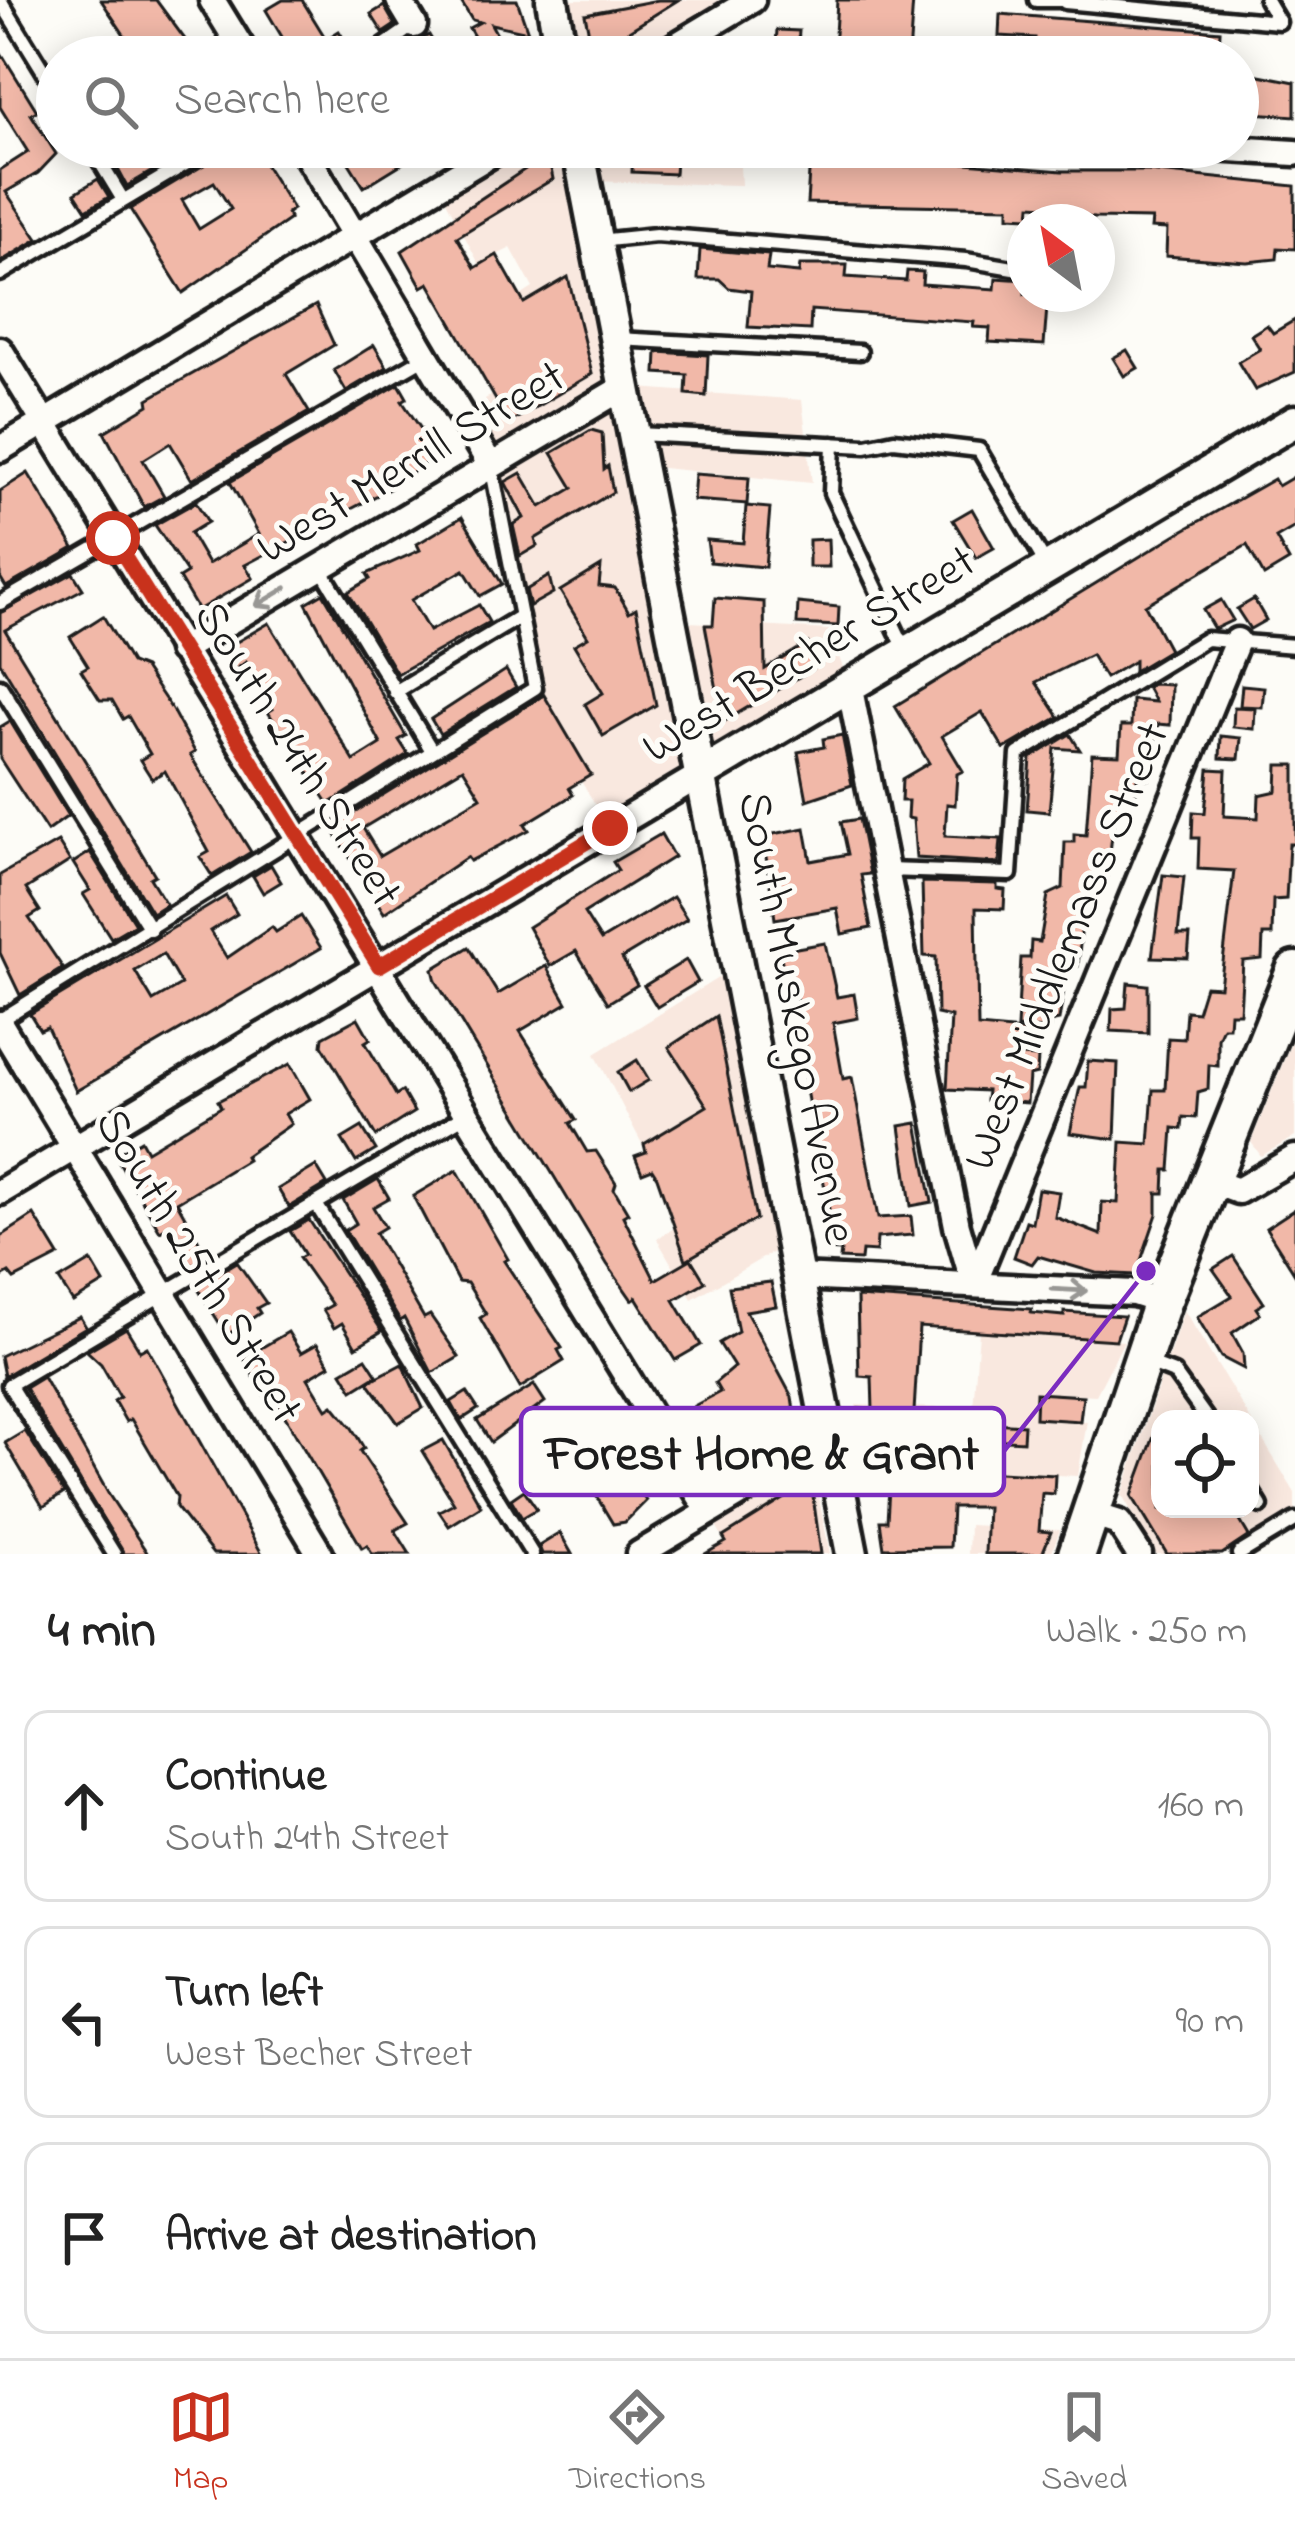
<!DOCTYPE html>
<html lang="en">
<head>
<meta charset="utf-8">
<style>
  body { margin:0; font-family:"Indie Flower",sans-serif; background:#f2f2f2; color:#222 }
  .controls { position:absolute; right:36px; bottom:36px; display:grid; overflow:hidden; border-radius:24px; box-shadow:0 6px 30px #0003 }
  .controls button { width:108px; height:108px; display:grid; place-items:center; padding:0; border:0; border-bottom:3px solid #e0e0e0; background:#fff; color:#222; font:60px sans-serif }
  .compass { position:absolute; left:1007px; top:204px; width:108px; height:108px; border-radius:50%; background:#fff; box-shadow:0 6px 30px #0003; rotate:328deg }
  .stop { position:absolute; width:36px; height:36px; margin:-27px; border:9px solid #c8321e; border-radius:50%; background:#fff }
  .stop.end { background:#c8321e; border-color:#fff; box-shadow:0 3px 12px #0008 }
  .list { margin:0; padding:0; list-style:none }
  h2 { display:flex; justify-content:space-between; align-items:center; height:156px; margin:0; padding:0 48px; font-size:51px }
  h2 small { font-size:39px; font-weight:400; color:#767676 }
  .list li { display:grid; grid-template-columns:78px 1fr auto; gap:36px; align-items:center; box-sizing:border-box; height:192px; margin:0 24px 24px; padding:0 24px; border:3px solid #e0e0e0; border-radius:24px }
  .list b { display:block; font-size:45px; white-space:nowrap }
  .list p { margin:0; font-size:39px; white-space:nowrap; color:#767676 }
  .list em { font-size:39px; font-style:normal; color:#767676 }
  .icon { flex:none; width:66px; height:66px; fill:none; stroke:currentColor; stroke-width:2; stroke-linecap:round; stroke-linejoin:round }
  .map { position:relative; flex:none; width:1295px; height:1554px; overflow:hidden }
  .search { position:absolute; background:#fff; box-shadow:0 6px 30px #0003; left:36px; right:36px; top:36px; height:132px; display:flex; align-items:center; gap:30px; box-sizing:border-box; padding:0 42px; border-radius:66px; color:#767676; font-size:45px }
  .sheet { height:804px; background:#fff }
  nav { display:flex; justify-content:space-around; align-items:center; box-sizing:border-box; height:168px; border-top:3px solid #e0e0e0; background:#fff; font-size:33px; color:#767676 }
  nav a { display:grid; justify-items:center; gap:6px }
  nav .on { color:#c8321e }
  .map>svg:first-child { display:block }
  .built { fill:#f9e8df; fill-rule:evenodd }
  .building { fill:#f1b8a8; stroke:#1c1c1c; stroke-width:3; fill-rule:evenodd }
  .lines { fill:none; stroke-linecap:round; stroke-linejoin:round }
  .service-casing { stroke:#1c1c1c; stroke-width:21 }
  .minor-casing { stroke:#1c1c1c; stroke-width:33 }
  .tertiary-casing { stroke:#1c1c1c; stroke-width:39 }
  .secondary-casing { stroke:#1c1c1c; stroke-width:45 }
  .service { stroke:#fdfcf7; stroke-width:12 }
  .minor { stroke:#fdfcf7; stroke-width:24 }
  .tertiary { stroke:#fdfcf7; stroke-width:30 }
  .secondary { stroke:#fdfcf7; stroke-width:36 }
  .oneway { stroke:#989794 }
  .route { stroke:#c8321e; stroke-width:15 }
  .labels { text-anchor:middle; dominant-baseline:central; stroke-width:10; stroke-linejoin:round; paint-order:stroke }
  .street-label { font-size:48px; fill:#1c1c1c; stroke:#fdfcf7 }
  .leader { fill:none; stroke:#7b2cbf; stroke-width:4.5 }
  .callout-dot { fill:#7b2cbf; stroke:#fdfcf7; stroke-width:4.5 }
  .callout { fill:#fdfcf7; stroke:#7b2cbf; stroke-width:4.5 }
  .callout-label { font-size:51px; text-anchor:middle; font-weight:bold; fill:#1c1c1c }
</style>
</head>
<body>
<div class="map">
<svg width="1295" height="1554" viewBox="0 0 1295 1554">
  <rect width="100%" height="100%" fill="#fdfcf7"/>
  <filter id="ink" filterUnits="userSpaceOnUse"><feTurbulence type="fractalNoise" baseFrequency=".00833" numOctaves="2"/><feDisplacementMap in="SourceGraphic" scale="24" xChannelSelector="R" yChannelSelector="G"/><feConvolveMatrix kernelMatrix="1 2 1 2 8 2 1 2 1" color-interpolation-filters="sRGB"/></filter>
  <g filter="url(#ink)">
    <g class="built">
      <path d="M552,0H738L657,57H562Z"/>
      <path d="M503,147H739L741,185L585,181L625,387L802,400L812,483L642,466L672,621L829,630L849,684L610,828L526,693L535,687L494,480L464,412L533,370L497,311L533,288L511,248L479,264L438,185Z"/>
      <path d="M739,965L792,1241L692,1299L657,1239L674,1228L660,1178L595,1054Z"/>
      <path d="M1295,1033V1137L1261,1156L1251,1142Z"/>
      <path d="M1184,1310L1295,1493V1511L1223,1554H1156L1122,1495ZM1160,1419H1250V1509H1160Z"/>
      <path d="M979,1332L1124,1341L1096,1395L1035,1392L1034,1420L1087,1421L1078,1476L869,1466L856,1405L973,1409Z"/>
      <path d="M809,1472L815,1479L830,1554H732L714,1523L798,1473Z"/>
      <path d="M969,1525L1060,1530L1051,1554H968Z"/>
    </g>
    <g class="building">
      <path d="M101,0H156L198,57H139Z"/>
      <path d="M283,0H302L326,39L339,31L355,57H294L266,10Z"/>
      <path d="M460,0H517L528,32L491,24L502,44L484,54L469,28L480,22L472,20Z"/>
      <path d="M658,0H678L600,49L591,44L585,14Z"/>
      <path d="M837,0H913L909,57L834,52Z"/>
      <path d="M384,6L395,25L383,33L371,14Z"/>
      <path d="M1000,14L1220,31L1219,50L1164,47L1163,57H1034L1035,38L999,36Z"/>
      <path d="M777,30L799,31L797,57H775Z"/>
      <path d="M429,35L442,57H418L411,46Z"/>
      <path d="M0,51L37,111L31,114L56,154L38,173L6,192L38,239L0,262V170L28,152L0,107Z"/>
      <path d="M1254,74L1295,82V116L1238,112V77L1253,79Z"/>
      <path d="M106,147H131L136,155L148,147H193L127,186Z"/>
      <path d="M224,147H254L293,209L287,213L290,219L183,293L130,209L219,156ZM214,182L231,209L199,229L182,200Z"/>
      <path d="M339,147H404L411,158L364,187Z"/>
      <path d="M633,147H677L675,174L632,172Z"/>
      <path d="M823,151L1062,171H1148L1295,186V249L1278,248L1277,259L1247,262L1166,256L1167,229L1151,228L1152,219L1094,218L1066,214V207L1031,205L1030,217L1009,216V207L807,203L810,156H822Z"/>
      <path d="M548,154L553,179L457,237L475,268L497,255L524,303L568,277L592,374L509,423L429,283L422,287L402,251Z"/>
      <path d="M98,179L109,197L86,210L75,193Z"/>
      <path d="M700,249L769,255L767,270L799,273L800,265H847L846,277L906,281L907,271L923,272L922,284L995,289L996,278L1025,280V294H1048L1044,345L989,342L990,328L973,327L974,322L811,310L810,330L748,327L751,291L729,288L719,279H698Z"/>
      <path d="M316,305L334,345L286,374L309,412L192,480L170,443L143,460L164,496L144,507L104,432L149,405L148,399Z"/>
      <path d="M1295,320V372L1255,390L1238,362L1260,349L1251,335L1267,325L1273,333Z"/>
      <path d="M374,345L387,367L346,391L334,370Z"/>
      <path d="M1127,350L1138,368L1124,376L1113,358Z"/>
      <path d="M657,352L708,355L706,396L686,394L687,375L656,373Z"/>
      <path d="M399,384L407,398L402,401L438,454L389,489L245,565L253,578L198,610L179,578L187,573L155,525L196,502L208,522L190,533L208,564L259,534L230,482Z"/>
      <path d="M591,430L602,433L604,469L608,466L613,492L535,539L537,546L520,556L513,525L524,518L505,482L521,473L541,507L573,488L552,453Z"/>
      <path d="M28,473L74,548L6,587L0,577V491Z"/>
      <path d="M695,474L749,478L747,504L693,500Z"/>
      <path d="M1295,476V527L1276,538L1289,561L1264,576L1247,545L1145,605L1169,650L1134,671V661L1105,678L1091,655L1036,682L1059,717L1004,749L982,712L942,736L963,771L957,774L955,805L947,804L945,836L1001,839L999,863L916,858L913,819L907,818L908,801H901L902,779L929,763L895,706L1175,535L1274,479L1278,486Z"/>
      <path d="M746,506L770,508L765,567L710,562L707,540L743,543Z"/>
      <path d="M972,509L994,548L976,558L953,520Z"/>
      <path d="M462,517L502,584L480,596L464,570L411,600L429,631L479,605L489,622L397,674L348,592L370,579L367,574L420,550L417,544Z"/>
      <path d="M828,539L829,567H809V540Z"/>
      <path d="M601,566L599,586L615,588L629,612L636,608L656,705L603,736L585,704L603,693L574,645L588,637L560,591Z"/>
      <path d="M73,573L83,589L5,630L155,875L150,878L166,904L152,913L0,662V613Z"/>
      <path d="M549,576L553,593L530,606L526,590Z"/>
      <path d="M323,593L406,736L399,740L408,754L329,804L268,712L273,709L270,702L246,662L235,670L223,650L269,623L354,761L381,744L306,603Z"/>
      <path d="M715,598L764,602L765,669L808,643L821,664L723,722L705,625H713Z"/>
      <path d="M1254,599L1266,620L1250,629L1237,609Z"/>
      <path d="M1221,600L1233,620L1214,629L1203,610Z"/>
      <path d="M798,603L839,607L838,626L797,624Z"/>
      <path d="M103,616L131,663L144,668L171,708L195,752L190,755L251,852L212,876L200,857L209,852L165,771L152,779L140,760L150,754L128,716L123,719L112,700H100L81,670L88,666L70,637Z"/>
      <path d="M506,670L516,687L440,734L431,719Z"/>
      <path d="M1153,684L1171,685L1170,725L1158,724L1149,779L1137,778L1135,802L1115,809L1106,887L1096,886L1091,912H1083L1078,966H1068L1059,1020L1050,1022V1029L1017,1028L1021,958H1030L1031,941L1040,942L1048,895L1063,888L1065,842H1074V834L1086,835L1092,754L1119,755L1121,726H1131L1132,700L1155,702L1147,687Z"/>
      <path d="M1242,685L1264,687L1262,707L1240,706Z"/>
      <path d="M544,695L591,775L569,788L573,795L525,824L529,830L470,861L467,857L384,913L331,827ZM463,768L481,797L380,856L363,828Z"/>
      <path d="M1234,707L1255,708L1254,729L1233,727Z"/>
      <path d="M10,721L68,816L47,831L0,759V727Z"/>
      <path d="M1070,734L1080,750L1055,748L1049,812L1027,810L1031,758Z"/>
      <path d="M842,735L852,785L807,800L798,752L824,747L823,739Z"/>
      <path d="M1221,736L1241,738L1239,759L1220,758Z"/>
      <path d="M1278,765H1295V844H1289L1286,899L1273,900L1272,935H1263L1262,959L1243,961L1240,1013H1230L1229,1027H1223L1218,1038V1066L1209,1065L1208,1089L1198,1092L1196,1118L1183,1117L1182,1129L1173,1128L1170,1170H1165L1164,1193H1157V1214L1136,1275L1096,1273L1038,1256L1032,1264L1014,1257L1026,1221L1032,1223L1038,1189L1059,1192L1055,1217L1101,1235L1102,1202L1118,1203L1121,1142L1149,1144L1153,1090H1165L1168,1038L1184,1039L1186,1011L1197,1012L1205,986L1220,987L1234,871L1198,869L1199,838H1192L1193,812L1205,813L1209,769L1226,770L1224,816L1258,818L1259,795L1277,791Z"/>
      <path d="M859,819L870,874L861,875L871,928L842,934L837,908L775,919L763,836L805,828L811,861L848,854L841,822Z"/>
      <path d="M661,834L674,857L584,913L601,940L673,897L687,919L622,958L637,985L608,1003L576,951L550,966L528,927L618,870L613,862Z"/>
      <path d="M58,842L70,861L26,889L40,911L29,918L63,968L20,995L0,953V875Z"/>
      <path d="M90,852L135,924L111,938L83,894L90,890L73,863Z"/>
      <path d="M271,865L281,882L263,893L253,876Z"/>
      <path d="M1163,875L1184,877L1178,935H1190L1188,958L1152,957Z"/>
      <path d="M922,882L997,884V889L1005,890L1004,909L976,908L978,1027L1023,1031L1022,1056L1038,1057L1037,1074L1029,1076L1027,1103L986,1100L987,1091L947,1089L951,1017L937,1014L936,957L924,956Z"/>
      <path d="M226,896L237,914L210,931L227,958L272,927L276,932L301,916L321,948L76,1091L47,1027L40,1030L30,1014ZM163,954L181,985L153,1001L135,971Z"/>
      <path d="M825,943L837,997L854,994L858,1018L833,1023L843,1079L852,1077L878,1218L911,1216L913,1235L877,1238L876,1252L862,1251L861,1260L840,1259L841,1251L827,1250L829,1209L805,1085L808,1058L791,972L784,974L780,951Z"/>
      <path d="M469,947L498,994L546,966L567,1003L520,1031L576,1120L570,1123L587,1152L596,1151L616,1183L614,1189L628,1213L623,1216L655,1280L691,1259L705,1282L674,1300L701,1345L675,1360L636,1297L632,1300L607,1264L436,981L433,969Z"/>
      <path d="M686,960L698,982L657,1007L644,986Z"/>
      <path d="M1128,983L1148,985V1033L1111,1031L1112,1009L1126,1008Z"/>
      <path d="M716,1016L756,1219L686,1260L657,1177L652,1169L642,1173L635,1156L646,1152L644,1144L707,1106L669,1047Z"/>
      <path d="M358,1018L370,1039L365,1042L396,1095L402,1091L414,1112L376,1136L322,1045L323,1037Z"/>
      <path d="M637,1060L649,1080L629,1092L618,1072Z"/>
      <path d="M1088,1061L1118,1063L1115,1139L1070,1133L1080,1087H1086Z"/>
      <path d="M290,1064L310,1099L285,1114L291,1124L245,1156L247,1160L177,1202L207,1256L190,1266L167,1227L160,1231L115,1155L141,1140L147,1151L221,1107L218,1101Z"/>
      <path d="M917,1123L932,1202L911,1206L900,1126Z"/>
      <path d="M362,1127L376,1150L356,1162L342,1139Z"/>
      <path d="M316,1166L327,1184L289,1207L278,1189Z"/>
      <path d="M457,1170L508,1259L504,1261L562,1348L558,1350L564,1361L520,1388L480,1318L486,1314L467,1283L458,1282L413,1196Z"/>
      <path d="M378,1179L389,1198L373,1207L385,1227L375,1233L424,1318L430,1315L459,1357L432,1373L404,1318L400,1321L345,1230L356,1223L343,1200Z"/>
      <path d="M1295,1209V1274L1266,1228Z"/>
      <path d="M34,1215L59,1256L14,1279L9,1273L0,1278V1237Z"/>
      <path d="M309,1220L382,1331L356,1347L342,1323L334,1328L323,1310L332,1305L299,1258L305,1255L290,1231Z"/>
      <path d="M1233,1256L1264,1303L1256,1308L1260,1314L1232,1333L1243,1353L1244,1369L1221,1357L1197,1317L1232,1296L1213,1269Z"/>
      <path d="M91,1261L104,1283L73,1302L59,1280Z"/>
      <path d="M237,1262L266,1303L257,1308L260,1313L227,1335L196,1286Z"/>
      <path d="M771,1282L776,1306L746,1311L792,1397L795,1417L719,1467L691,1421L700,1416L694,1406L720,1392L715,1383L734,1367L719,1343L738,1332L729,1287Z"/>
      <path d="M857,1297L1032,1309L1031,1313L1064,1316V1312L1124,1316L1116,1340L919,1327L914,1412L930,1413L928,1436L909,1435L908,1467L1055,1475L1054,1494L1042,1493L1039,1531L1051,1532L1042,1554H985L987,1507H952L950,1547L884,1548L880,1521H887L889,1488L886,1463L868,1462L859,1409L873,1410L872,1377L859,1376Z"/>
      <path d="M80,1317L86,1327L4,1376L0,1356Z"/>
      <path d="M126,1328L140,1351L147,1347L155,1361L262,1554H213L176,1507L177,1497L131,1419L126,1422L114,1401L120,1397L101,1364L87,1351Z"/>
      <path d="M288,1332L301,1353L317,1344L330,1365L308,1378L327,1409L333,1405L352,1428L364,1448L360,1451L408,1523L395,1530L410,1554H372L367,1545L362,1548L273,1396L267,1400L256,1381L244,1358Z"/>
      <path d="M366,1358L377,1375L353,1390L342,1372Z"/>
      <path d="M402,1364L423,1408L398,1423L368,1382Z"/>
      <path d="M43,1377L109,1495L148,1554H124L43,1419L25,1388Z"/>
      <path d="M534,1385L545,1402L491,1442L477,1420Z"/>
      <path d="M467,1392L478,1409L461,1420L451,1402Z"/>
      <path d="M1036,1393L1083,1396L1080,1421L1035,1418Z"/>
      <path d="M973,1414L993,1415L992,1423L1024,1425L1023,1441L971,1438Z"/>
      <path d="M591,1417L646,1501L625,1522L613,1524L591,1487L582,1492L551,1441Z"/>
      <path d="M1160,1420V1509H1233L1249,1536L1222,1554H1167L1132,1496Z"/>
      <path d="M25,1431L64,1493L43,1507L5,1443Z"/>
      <path d="M443,1440L481,1506L449,1526L439,1511L454,1503L422,1451Z"/>
      <path d="M811,1482L821,1554H705L726,1542L723,1537Z"/>
      <path d="M524,1490L537,1509L522,1518L511,1499Z"/>
      <path d="M560,1533L572,1554H542L539,1546Z"/>
    </g>
    <g class="lines">
      <g class="service-casing">
        <g id="service">
          <path d="M0,0L57,93"/>
          <path d="M1036,0H1068"/>
          <path d="M1065,2L1279,22L1266,0"/>
          <path d="M368,57L414,25"/>
          <path d="M91,147L123,200"/>
          <path d="M598,241L656,235L966,260L1025,270"/>
          <path d="M0,274L214,147"/>
          <path d="M617,339L860,352"/>
          <path d="M638,434L866,446L894,440L979,450L1047,566"/>
          <path d="M833,444L831,493L905,649"/>
          <path d="M320,567L432,751"/>
          <path d="M0,603L429,355"/>
          <path d="M0,686L150,929"/>
          <path d="M395,692L521,616"/>
          <path d="M887,870L1010,874L1018,754L1206,639L1295,646"/>
          <path d="M0,1020L535,688L491,465"/>
          <path d="M316,1204L532,1554"/>
          <path d="M1143,1361L1174,1373L1207,1419"/>
          <path d="M1250,1488L1261,1506"/>
          <path d="M114,1554L9,1385L467,1114"/>
          <path d="M1239,1554L1295,1520"/>
        </g>
      </g>
      <g class="minor-casing">
        <g id="minor">
          <path d="M212,0L247,57"/>
          <path d="M399,0L414,25"/>
          <path d="M657,57L752,0"/>
          <path d="M302,147L490,464"/>
          <path d="M1197,147L1295,153"/>
          <path d="M0,350L709,1511"/>
          <path d="M0,449L503,147"/>
          <path d="M181,650L624,387"/>
          <path d="M849,684L957,1226L974,1284"/>
          <path d="M0,1024L320,1554"/>
          <path d="M1211,1181L1238,1191L1295,1158"/>
          <path d="M0,1192L702,774"/>
          <path d="M799,1277L1134,1293L1162,1302"/>
          <path d="M974,1284L1237,641"/>
          <path d="M1091,1514L1119,1523L1139,1554"/>
          <path d="M639,1554L830,1440"/>
        </g>
      </g>
      <g class="tertiary-casing">
        <g id="tertiary">
          <path d="M552,0L562,57"/>
          <path d="M578,147L852,1554"/>
          <path d="M702,774L1295,421"/>
        </g>
      </g>
      <g class="secondary-casing">
        <path id="secondary" d="M1077,1554L1162,1302L1295,971"/>
      </g>
      <use href="#service" class="service"/>
      <use href="#minor" class="minor"/>
      <use href="#tertiary" class="tertiary"/>
      <use href="#secondary" class="secondary"/>
    </g>
    <defs><path id="oneway-shaft" d="M-6 0H5M1.5-3L5.5 0L1.5 3" fill="none" stroke-width="1.6" stroke-linecap="round" stroke-linejoin="round" transform="scale(3)"/></defs>
    <g class="oneway">
      <use href="#oneway-shaft" transform="translate(271 597) rotate(149)"/>
      <use href="#oneway-shaft" transform="translate(1069 1290) rotate(3)"/>
    </g>
  </g>
  <g class="lines" filter="url(#ink)">
    <path class="route" d="M113,538L379,966L610,828"/>
  </g>
  <g class="labels">
    <g class="street-label">
      <text transform="translate(412 464) rotate(-31)">West Merrill Street</text>
      <text transform="translate(810 656) rotate(-31)">West Becher Street</text>
      <text transform="translate(296 755) rotate(58)">South 24th Street</text>
      <text transform="translate(1068 947) rotate(-68)">West Middlemass Street</text>
      <text transform="translate(795 1018) rotate(79)">South Muskego Avenue</text>
      <text transform="translate(197 1267) rotate(59)">South 25th Street</text>
    </g>
  </g>
  <path class="leader" d="M1146 1271L1004 1451"/>
  <circle class="callout-dot" cx="1146" cy="1271" r="12"/>
  <rect class="callout" x="521" y="1408" width="483" height="87" rx="12"/>
  <g class="callout-label">
    <text x="762" y="1469">Forest Home &amp; Grant</text>
  </g>
</svg>
<div class="controls">
<button><svg class="icon" aria-label="locate" viewBox="0 0 24 24"><circle cx="12" cy="12" r="6"/><path d="M12 2v4M12 18v4M2 12h4M18 12h4"/></svg></button>
</div>
<svg class="compass" viewBox="-18 -18 36 36"><path d="M0-13l5 13h-10z" fill="#e53935"/><path d="M0 13l5-13h-10z" fill="#767676"/></svg>
<div class="stop" style="left:113px;top:538px"></div>
<div class="stop end" style="left:610px;top:828px"></div>
<div class="search"><svg class="icon" aria-label="search" viewBox="0 0 24 24"><circle cx="10" cy="10" r="6"/><path d="M15 15l6 6"/></svg>Search here</div>
</div>
<section class="sheet">
<h2>4 min<small>Walk · 250 m</small></h2>
<ul class="list">
<li><svg class="icon" aria-label="ahead" viewBox="0 0 24 24"><path d="M12 20V5M6 11l6-6 6 6"/></svg><div><b>Continue</b><p>South 24th Street</p></div><em>160 m</em></li>
<li><svg class="icon" aria-label="left" viewBox="0 0 24 24"><path d="M17 20v-9H6M10 6l-5 5 5 5"/></svg><div><b>Turn left</b><p>West Becher Street</p></div><em>90 m</em></li>
<li><svg class="icon" aria-label="arrive" viewBox="0 0 24 24"><path d="M6 21V4h12l-3 4 3 4H6"/></svg><div><b>Arrive at destination</b></div></li>
</ul>
</section>
<nav>
<a class="on"><svg class="icon" aria-label="map" viewBox="0 0 24 24"><path d="M3 6l6-2 6 2 6-2v14l-6 2-6-2-6 2zM9 4v14M15 6v14"/></svg>Map</a>
<a><svg class="icon" aria-label="directions" viewBox="0 0 24 24"><path d="M12 3l9 9-9 9-9-9zM9 14v-3h6M13 9l2 2-2 2"/></svg>Directions</a>
<a><svg class="icon" aria-label="saved" viewBox="0 0 24 24"><path d="M7 4h10v16l-5-4-5 4z"/></svg>Saved</a>
</nav>
</body>
</html>
